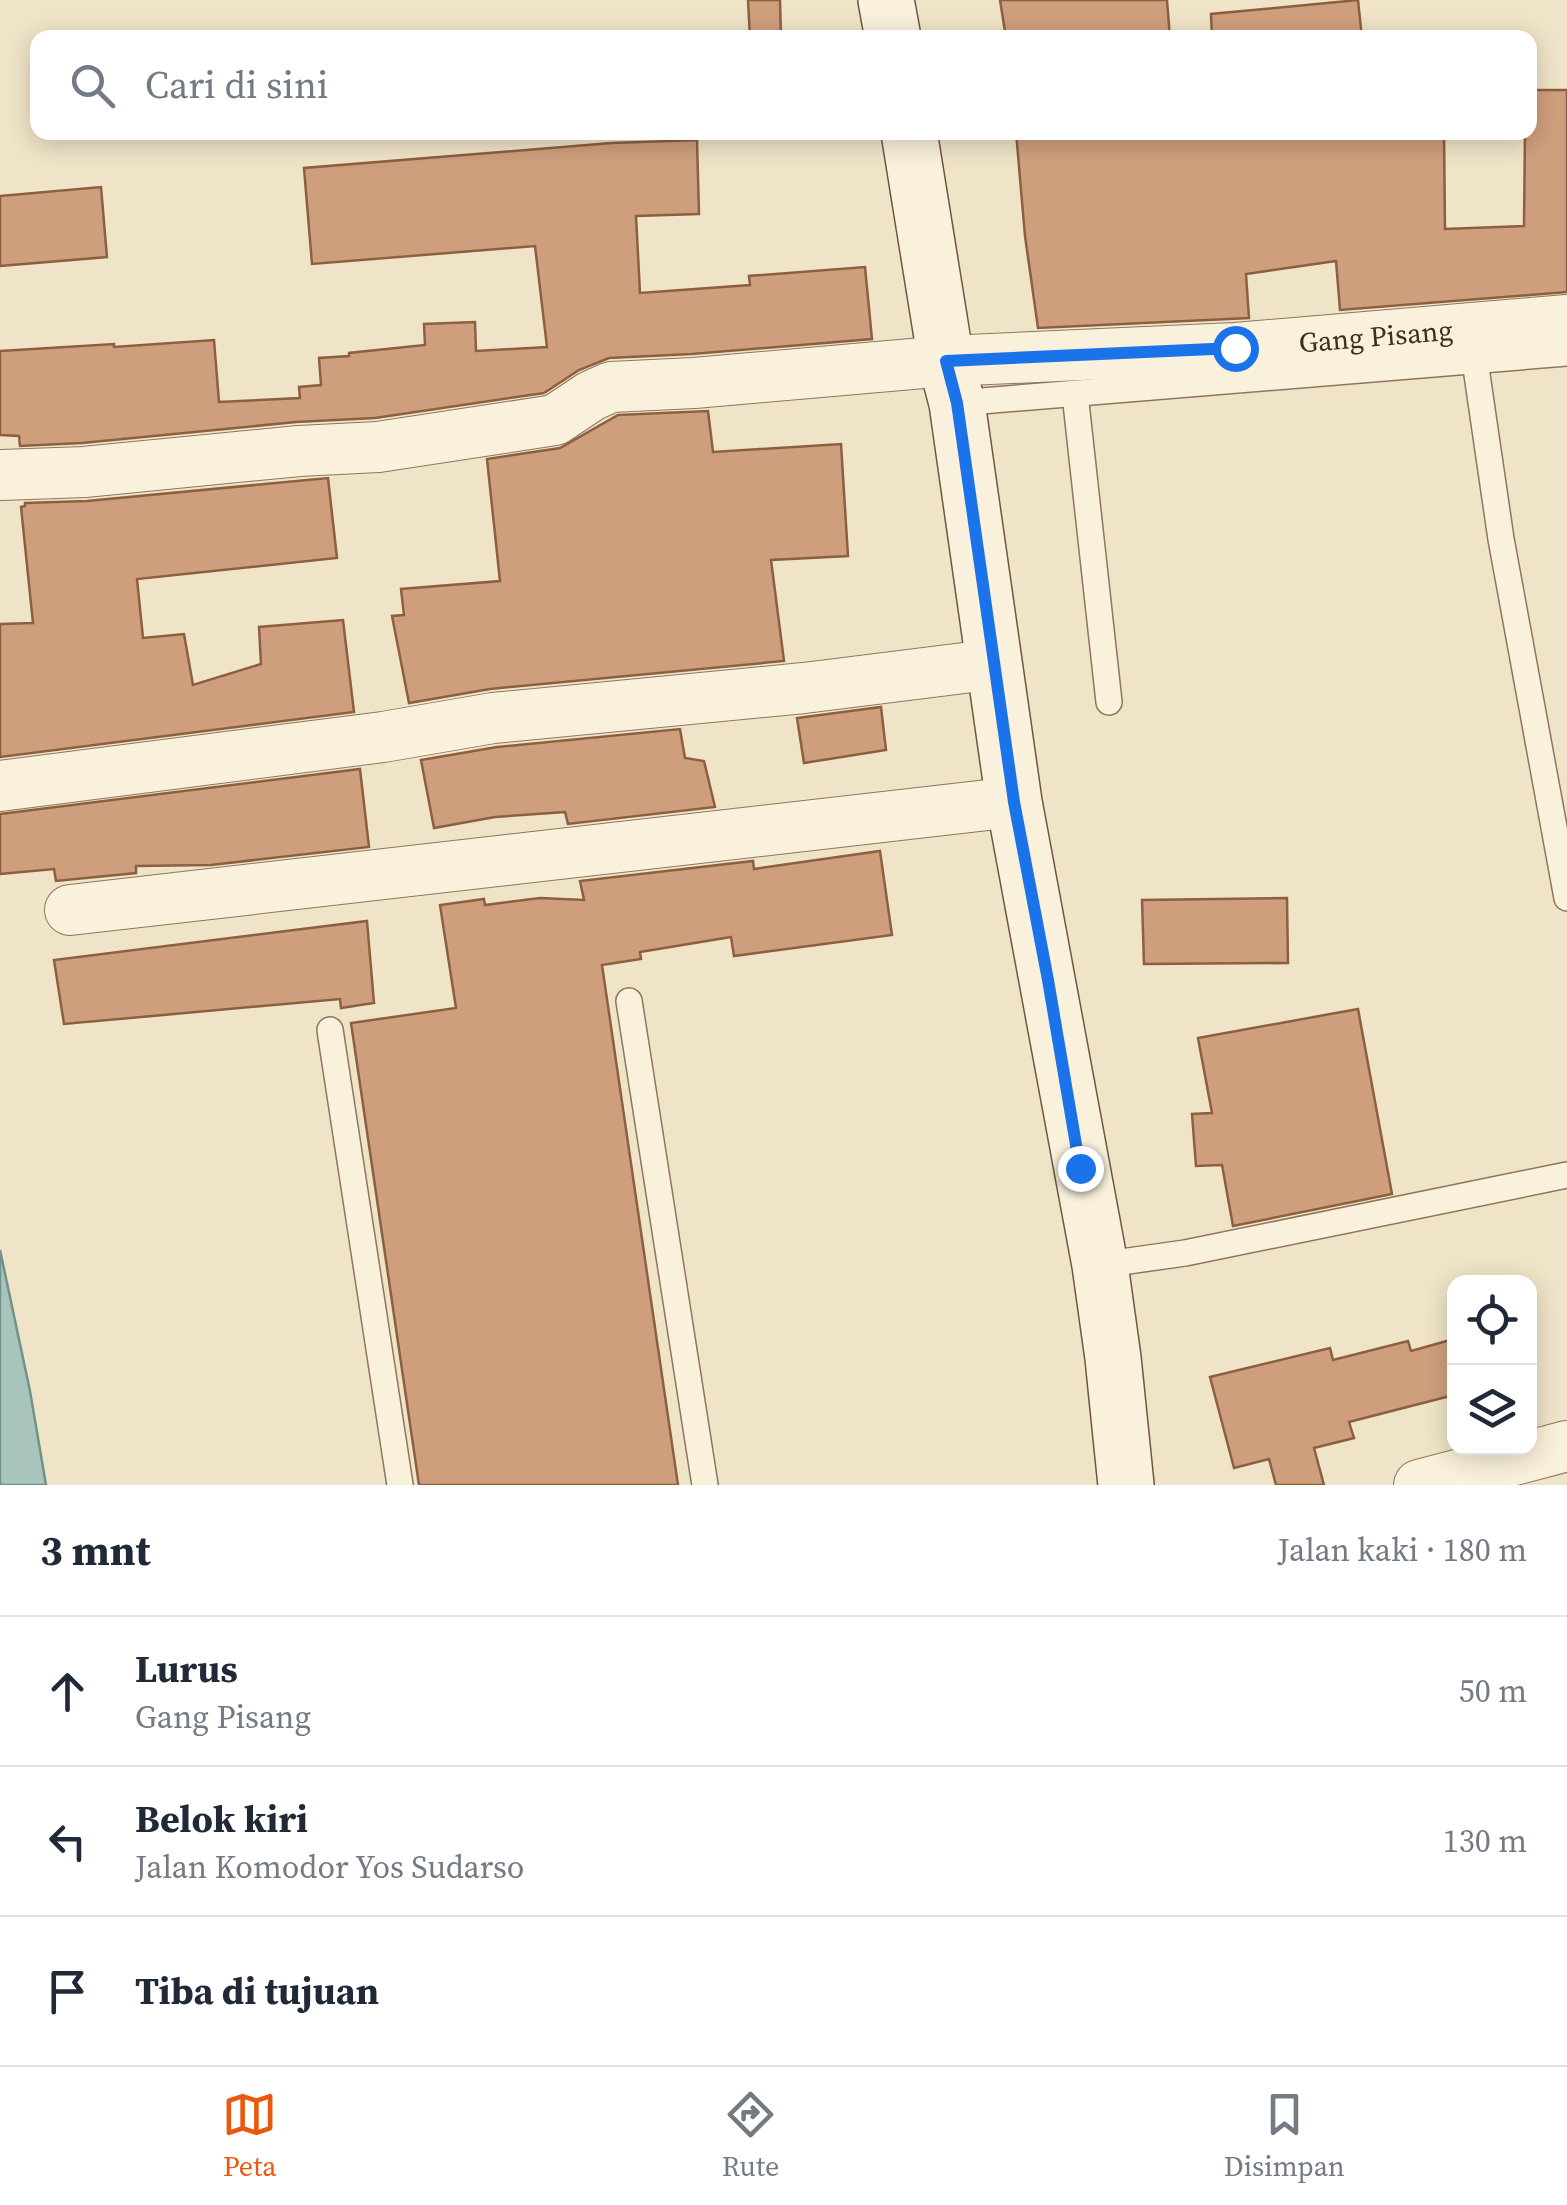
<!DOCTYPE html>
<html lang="id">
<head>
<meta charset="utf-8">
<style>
  body { margin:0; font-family:"Source Serif 4",serif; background:#f6f6f7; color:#1f2937 }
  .controls { position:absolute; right:30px; bottom:30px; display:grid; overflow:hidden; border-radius:20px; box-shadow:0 5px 25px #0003 }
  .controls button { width:90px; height:90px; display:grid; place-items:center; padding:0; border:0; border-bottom:2px solid #e0e1e3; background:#fff; color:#1f2937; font:50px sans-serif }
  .stop { position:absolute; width:30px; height:30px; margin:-22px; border:8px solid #1a73e8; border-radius:50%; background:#fff }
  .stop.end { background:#1a73e8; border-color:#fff; box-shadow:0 2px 10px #0008 }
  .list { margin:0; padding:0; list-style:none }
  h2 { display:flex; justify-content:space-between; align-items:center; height:130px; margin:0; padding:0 40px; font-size:42px }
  h2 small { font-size:32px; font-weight:400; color:#747a83 }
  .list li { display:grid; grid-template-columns:65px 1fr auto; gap:30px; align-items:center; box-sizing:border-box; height:150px; padding:0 40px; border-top:2px solid #e0e1e3 }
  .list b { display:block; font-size:38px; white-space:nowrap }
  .list p { margin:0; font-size:32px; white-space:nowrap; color:#747a83 }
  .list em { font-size:32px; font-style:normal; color:#747a83 }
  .icon { flex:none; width:55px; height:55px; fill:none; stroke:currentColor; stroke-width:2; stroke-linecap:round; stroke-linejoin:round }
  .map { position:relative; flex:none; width:1567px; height:1485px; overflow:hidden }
  .search { position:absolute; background:#fff; box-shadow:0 5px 25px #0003; left:30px; right:30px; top:30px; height:110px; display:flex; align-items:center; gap:25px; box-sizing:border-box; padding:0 35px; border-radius:20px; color:#747a83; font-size:38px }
  .sheet { height:580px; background:#fff }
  nav { display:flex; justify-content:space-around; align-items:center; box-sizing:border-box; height:140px; border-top:2px solid #e0e1e3; background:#fff; font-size:28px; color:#747a83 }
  nav a { display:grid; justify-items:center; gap:5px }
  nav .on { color:#ea580c }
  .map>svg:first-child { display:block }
  .water { fill:#a9c4bc; stroke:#6f938a; stroke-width:2.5 }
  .building { fill:#cf9f7d; stroke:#8d5f41; stroke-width:2.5 }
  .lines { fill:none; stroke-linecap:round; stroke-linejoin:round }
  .lane-casing { stroke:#8d765c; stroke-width:28 }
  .street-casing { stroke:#8d765c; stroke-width:52 }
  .secondary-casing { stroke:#6f573f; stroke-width:58 }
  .lane { stroke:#faf1dc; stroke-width:25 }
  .street { stroke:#faf1dc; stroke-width:50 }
  .secondary { stroke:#faf1dc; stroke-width:55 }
  .route { stroke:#1a73e8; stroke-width:12 }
  .labels { text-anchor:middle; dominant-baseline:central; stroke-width:8; stroke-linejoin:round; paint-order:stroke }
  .street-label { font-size:28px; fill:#3d2e20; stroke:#f7eed8 }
</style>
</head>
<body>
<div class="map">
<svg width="1567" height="1485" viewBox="0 0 1567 1485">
  <rect width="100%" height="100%" fill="#f0e4c8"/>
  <path class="water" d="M0,1250L30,1391L46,1485H0Z"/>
  <g class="building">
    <path d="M748,0H780L781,38H750Z"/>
    <path d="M1000,0H1167L1170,38H1006Z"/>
    <path d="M1358,0L1362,38H1212L1211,14Z"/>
    <path d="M1530,90H1567V292L1340,310L1336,261L1246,274L1249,318L1038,328L1025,236L1016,132H1444L1445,229L1524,226L1525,132H1530Z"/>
    <path d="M697,140L699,214L636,216L640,293L750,285L749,276L865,267L872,339L692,354L609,358L579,370L544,393L375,418L296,422L82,443L20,446L19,436L0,435V351L114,344V347L214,340L219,402L300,398L299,387L321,385L319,358L349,356V353L425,345L424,324L475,322L476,351L547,347L535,246L312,264L304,168L611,143Z"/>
    <path d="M101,187L107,257L0,266V196Z"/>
    <path d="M708,411L713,452L841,444L848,556L771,560L784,661L490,689L409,703L392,616L404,615L401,589L500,581L487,459L560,448L618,415Z"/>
    <path d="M328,478L337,558L137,579L143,638L184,634L193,685L261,664L259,627L343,620L354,712L0,757V624L33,623L21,507L25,506V503L87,501Z"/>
    <path d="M881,707L886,750L804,763L797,718Z"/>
    <path d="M680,729L685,758L704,761L715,807L568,824L565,812L495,817L434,828L421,760L497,747Z"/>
    <path d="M360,769L369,847L211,865L136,866V873L56,881L54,869L0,874V814Z"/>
    <path d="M880,851L892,935L734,956L731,937L640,952L641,959L602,965L678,1485H419L351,1023L456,1008L440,905L484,899L485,905L540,898L584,900L580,881L753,861L754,869Z"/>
    <path d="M1287,898L1288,963L1144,964L1142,900Z"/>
    <path d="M367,921L374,1003L341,1008L340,999L64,1024L54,960Z"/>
    <path d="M1358,1009L1392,1194L1233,1226L1222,1165L1196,1166L1192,1114L1212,1113L1198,1038Z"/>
    <path d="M1454,1339V1395L1349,1422L1354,1438L1314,1448L1324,1485H1276L1269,1459L1234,1468L1210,1377L1330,1348L1333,1360L1408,1341L1411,1351Z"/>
  </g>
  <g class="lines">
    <g class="lane-casing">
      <g id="lane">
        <path d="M1475,361L1501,539L1567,898"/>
        <path d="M1075,394L1109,702"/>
        <path d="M957,403L1567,353"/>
        <path d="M629,1001L705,1485"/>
        <path d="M330,1030L400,1485"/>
        <path d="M1100,1265L1185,1253L1567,1175"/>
      </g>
    </g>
    <g class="street-casing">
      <g id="street">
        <path id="s1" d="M2,475L84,472L299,451L378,447L555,420L591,396L611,387L694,383L946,361L1235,348L1567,320"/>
        <path d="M0,786L383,737L493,718L804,688L996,664"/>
        <path d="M70,910L1014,802"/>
        <path d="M1419,1485L1567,1446"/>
      </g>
    </g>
    <g class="secondary-casing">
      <g id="secondary">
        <path d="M886,0L893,38"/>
        <path d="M909,132L946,361L957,403L1014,802L1100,1265L1113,1358L1126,1485"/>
      </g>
    </g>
    <use href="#lane" class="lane"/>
    <use href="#street" class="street"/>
    <use href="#secondary" class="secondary"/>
  </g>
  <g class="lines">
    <path class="route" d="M1080,1168L1048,980L1014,802L957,403L946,361L1235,348"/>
  </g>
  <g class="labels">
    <g class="street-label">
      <text stroke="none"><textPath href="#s1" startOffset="1388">Gang Pisang</textPath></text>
    </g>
  </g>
</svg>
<div class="controls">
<button><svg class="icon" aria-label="locate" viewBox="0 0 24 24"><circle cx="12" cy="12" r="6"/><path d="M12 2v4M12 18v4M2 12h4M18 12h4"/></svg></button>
<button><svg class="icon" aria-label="layers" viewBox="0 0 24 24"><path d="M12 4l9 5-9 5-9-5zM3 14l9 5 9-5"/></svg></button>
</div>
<div class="stop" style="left:1235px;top:348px"></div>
<div class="stop end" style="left:1080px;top:1168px"></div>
<div class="search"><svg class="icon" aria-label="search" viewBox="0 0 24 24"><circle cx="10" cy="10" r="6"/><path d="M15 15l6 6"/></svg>Cari di sini</div>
</div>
<section class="sheet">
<h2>3 mnt<small>Jalan kaki · 180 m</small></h2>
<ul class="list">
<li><svg class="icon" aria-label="ahead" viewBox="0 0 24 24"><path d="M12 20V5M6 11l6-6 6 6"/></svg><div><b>Lurus</b><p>Gang Pisang</p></div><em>50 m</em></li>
<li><svg class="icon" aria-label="left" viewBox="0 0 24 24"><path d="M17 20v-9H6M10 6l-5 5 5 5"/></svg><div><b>Belok kiri</b><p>Jalan Komodor Yos Sudarso</p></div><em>130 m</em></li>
<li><svg class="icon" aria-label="arrive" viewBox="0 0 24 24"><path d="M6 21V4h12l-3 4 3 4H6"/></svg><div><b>Tiba di tujuan</b></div></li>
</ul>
</section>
<nav>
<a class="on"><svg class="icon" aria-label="map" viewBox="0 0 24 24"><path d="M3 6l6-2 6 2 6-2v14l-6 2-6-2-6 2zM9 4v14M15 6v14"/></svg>Peta</a>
<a><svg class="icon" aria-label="directions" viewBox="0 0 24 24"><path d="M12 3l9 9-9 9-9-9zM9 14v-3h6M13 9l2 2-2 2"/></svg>Rute</a>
<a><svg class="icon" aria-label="saved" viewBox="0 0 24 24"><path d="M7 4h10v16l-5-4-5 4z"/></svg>Disimpan</a>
</nav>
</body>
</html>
